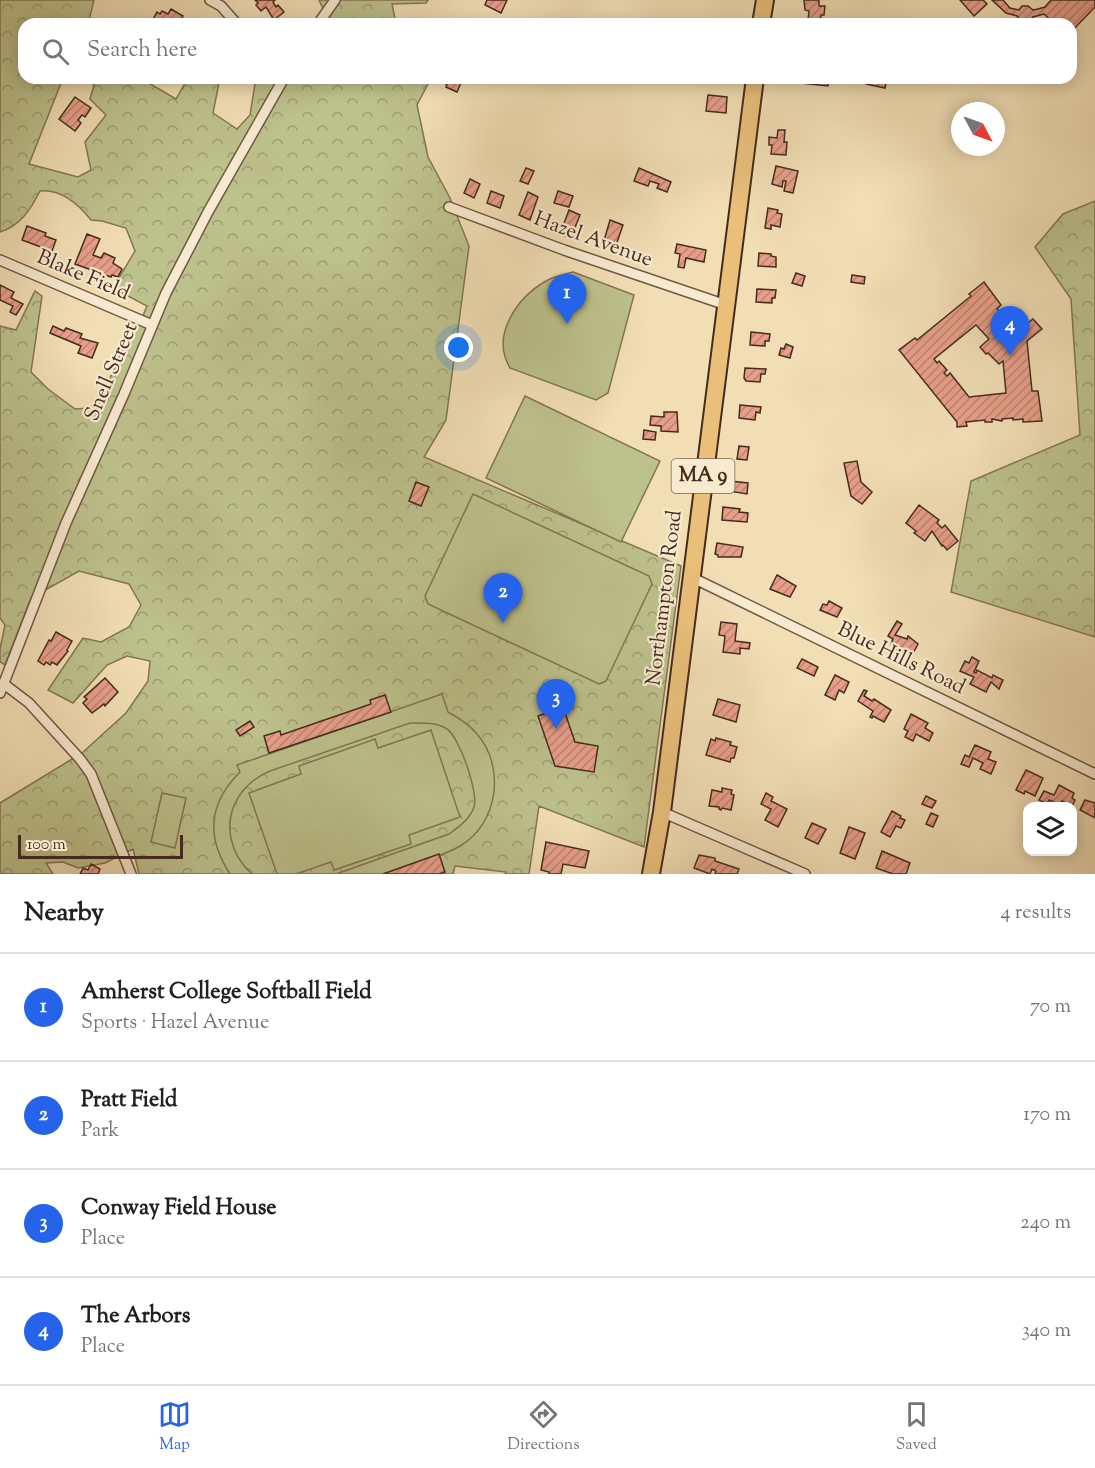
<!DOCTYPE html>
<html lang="en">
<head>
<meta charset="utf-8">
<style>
  body { margin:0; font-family:"Sorts Mill Goudy",serif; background:#f2f2f2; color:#202124 }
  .controls { position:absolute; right:18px; bottom:18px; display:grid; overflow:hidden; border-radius:12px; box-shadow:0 3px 15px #0003 }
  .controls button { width:54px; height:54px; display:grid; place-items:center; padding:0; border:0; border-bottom:2px solid #e0e0e0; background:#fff; color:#202124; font:30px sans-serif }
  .compass { position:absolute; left:951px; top:102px; width:54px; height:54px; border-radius:50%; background:#fff; box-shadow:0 3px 15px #0003; rotate:131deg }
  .scale { position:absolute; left:18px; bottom:15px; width:165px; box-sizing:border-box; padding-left:6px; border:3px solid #462b1d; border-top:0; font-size:16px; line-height:21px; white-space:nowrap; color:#462b1d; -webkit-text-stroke:4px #f7eacf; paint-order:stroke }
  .you { position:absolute; left:459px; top:348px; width:21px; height:21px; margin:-15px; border:4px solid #fff; border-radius:50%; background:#1a73e8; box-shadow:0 0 0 9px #1a73e833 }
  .badge { display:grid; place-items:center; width:39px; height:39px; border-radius:50%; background:#2563eb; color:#fff; font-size:20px; font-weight:700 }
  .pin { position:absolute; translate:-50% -50px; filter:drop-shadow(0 2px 3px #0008) }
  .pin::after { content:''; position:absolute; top:32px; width:21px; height:18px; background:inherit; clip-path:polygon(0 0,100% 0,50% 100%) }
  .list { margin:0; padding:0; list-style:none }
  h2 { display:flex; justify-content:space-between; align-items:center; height:78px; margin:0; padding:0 24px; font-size:26px }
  h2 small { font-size:20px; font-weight:400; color:#757577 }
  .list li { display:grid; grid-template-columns:39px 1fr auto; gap:18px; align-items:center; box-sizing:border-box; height:108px; padding:0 24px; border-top:2px solid #e0e0e0 }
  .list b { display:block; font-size:22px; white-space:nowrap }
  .list p { margin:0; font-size:20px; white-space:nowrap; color:#757577 }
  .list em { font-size:20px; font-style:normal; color:#757577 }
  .icon { flex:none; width:33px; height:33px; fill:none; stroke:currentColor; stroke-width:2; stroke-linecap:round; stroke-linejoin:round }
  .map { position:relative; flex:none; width:1095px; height:874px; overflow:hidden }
  .search { position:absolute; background:#fff; box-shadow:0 3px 15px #0003; left:18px; right:18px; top:18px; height:66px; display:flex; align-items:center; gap:15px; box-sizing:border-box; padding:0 21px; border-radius:18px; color:#757577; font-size:22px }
  .sheet { height:510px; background:#fff }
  nav { display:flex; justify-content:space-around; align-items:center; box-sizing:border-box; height:84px; border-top:2px solid #e0e0e0; background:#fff; font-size:16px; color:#757577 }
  nav a { display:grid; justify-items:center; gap:3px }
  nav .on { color:#2563eb }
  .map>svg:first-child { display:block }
  .forest { fill:url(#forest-crowns); stroke:#827654; stroke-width:1.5 }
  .garden { fill:#bdc18c; stroke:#827654; stroke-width:1.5 }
  .building { fill:url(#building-hatch); stroke:#462b1d; stroke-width:1.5; fill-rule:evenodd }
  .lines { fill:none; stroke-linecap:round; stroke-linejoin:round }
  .street-casing { stroke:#715843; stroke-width:12 }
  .highway-casing { stroke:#462b1d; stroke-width:20 }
  .street { stroke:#f7eacf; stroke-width:9 }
  .highway { stroke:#e9bf7a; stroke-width:16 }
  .labels { text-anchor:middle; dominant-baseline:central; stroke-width:4.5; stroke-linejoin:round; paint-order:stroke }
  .shield { fill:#f7eacf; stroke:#7b6452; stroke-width:1.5 }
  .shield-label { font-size:20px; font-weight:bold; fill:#462b1d }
  .street-label { font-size:21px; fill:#462b1d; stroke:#f7eacf }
</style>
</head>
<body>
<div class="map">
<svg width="1095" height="874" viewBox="0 0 1095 874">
  <defs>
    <pattern id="forest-crowns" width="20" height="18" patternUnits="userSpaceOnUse" patternTransform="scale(1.5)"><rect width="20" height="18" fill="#bdc18c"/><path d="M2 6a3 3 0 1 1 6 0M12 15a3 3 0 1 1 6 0" fill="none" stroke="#9b9d72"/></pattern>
    <pattern id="building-hatch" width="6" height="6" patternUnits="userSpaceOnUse" patternTransform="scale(1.5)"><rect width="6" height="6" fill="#e89f8a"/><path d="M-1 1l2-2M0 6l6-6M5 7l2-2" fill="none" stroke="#be8270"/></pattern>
  </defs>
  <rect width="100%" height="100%" fill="#f2deb5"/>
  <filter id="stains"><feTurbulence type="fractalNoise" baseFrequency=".00333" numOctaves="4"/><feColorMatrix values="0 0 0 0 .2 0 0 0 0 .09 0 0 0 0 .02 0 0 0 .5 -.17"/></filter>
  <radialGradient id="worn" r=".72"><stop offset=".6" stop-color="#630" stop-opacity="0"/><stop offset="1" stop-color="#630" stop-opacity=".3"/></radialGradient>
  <g class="forest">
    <path d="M0,0H94L88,24H24V78H63L29,164L78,177L91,170L85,142L106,115L90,99L94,85L87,78H140L176,99L188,78H218L219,83L213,113L237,129L250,115L256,78H279L289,83L292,78H431L417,105L428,157L450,198L469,246L446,420L424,457L681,566L644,847L539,806L529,874H505L506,872L455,866L453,874H139L133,849L105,863L78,868L63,862L46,863L53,874H0V803L82,753L126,713L148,681L150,661L127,656L107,665L73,703L48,690L83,638L101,642L129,627L141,605L129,584L79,571L31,598L5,665L0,662V649L5,625L0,618V326L16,330L35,291L42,296L31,372L48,389L75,409L89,408L101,399L130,332L142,318L147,306L113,288L135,251L126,228L102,221L91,220C79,205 61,189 40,191C31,209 20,226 0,232Z"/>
    <path d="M319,0H428L426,3L392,4L396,24H323L327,17Z"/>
    <path d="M1095,201V637L951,592L971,481L1080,435L1071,299L1035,247L1063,214Z"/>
  </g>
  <g class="garden">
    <path d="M573,272L634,295L608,393L596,400L510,368C490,335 518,297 546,281C554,276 565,274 573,272Z"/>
    <path d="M525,396L660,461L621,542L486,478Z"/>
    <path d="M473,494L649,576L652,584L606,681L599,684L428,604L425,596Z"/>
    <path d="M442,694L448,712C459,718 469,724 477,734C506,767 498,824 460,846C447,854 396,872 382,874C367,874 351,874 336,874L449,834C459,827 470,819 474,807C479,794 459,736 447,729C436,722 422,723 410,723L270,771C225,790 216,841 252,874H230C206,837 208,804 240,772L237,765Z"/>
    <path d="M431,730L460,817L409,835L411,844L334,870L331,862L296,874H277L249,793L301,774L299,766L375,739L378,748Z"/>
    <path d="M162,793L186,798L175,848L151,842Z"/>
  </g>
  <g class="building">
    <path d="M255,0H275L273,2L276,7L278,5L284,12L274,20L266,7L261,11L256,5L258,3Z"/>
    <path d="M487,0H507L501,13L485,5Z"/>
    <path d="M804,0H819V6H825L824,15H821L820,22L808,20L809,11L805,10Z"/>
    <path d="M960,0H983L987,4L974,16Z"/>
    <path d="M992,0H1003L1010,8L1019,10L1022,6H1028L1033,10L1038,9L1045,7L1051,0H1095V7L1071,32V24H1055L1044,14L1033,17L1029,21H1021L1017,16L1006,13Z"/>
    <path d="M171,9L183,16L182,18L191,24H160L153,19L157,12L160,14L162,11L168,14Z"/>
    <path d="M439,78H463L457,92L446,87L447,84L438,82Z"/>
    <path d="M802,78H828V86L801,83Z"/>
    <path d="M867,78H887L885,88L866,84Z"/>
    <path d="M708,95L727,97L726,113L706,111Z"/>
    <path d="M75,97L91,108L85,117L82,115L78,120L81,123L75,131L59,119Z"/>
    <path d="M778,130H785L784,142H787L786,155L771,154L772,145H769V137L777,138Z"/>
    <path d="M776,166L798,171L793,193L784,191L786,181H783L782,187L772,184Z"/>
    <path d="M526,168L534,171L528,184L520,181Z"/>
    <path d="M639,168L671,182L667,192L657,188L659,184L650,181L648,186L634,181Z"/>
    <path d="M470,179L480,184L474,198L464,193Z"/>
    <path d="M491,191L504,196L500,208L487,203Z"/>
    <path d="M558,191L573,196L569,207L554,203Z"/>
    <path d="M528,192L538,197L530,220L519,215Z"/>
    <path d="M768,208L778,210L777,213L782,214L780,227L771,225V229L765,228Z"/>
    <path d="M569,210L580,215L572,235L566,233L565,236L560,234Z"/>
    <path d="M610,220L623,225L615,248L603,244Z"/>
    <path d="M27,226L46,233L45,236L56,240L52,251L22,240Z"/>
    <path d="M87,234L100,239L93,255L101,258L104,253L115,258L113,263L122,269L118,277L112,275L111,277L75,264Z"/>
    <path d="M677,244L706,250L704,262L686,258L684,268L678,267L680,254L675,253Z"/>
    <path d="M759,253L771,254V256L776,257V267L758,266Z"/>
    <path d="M796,273L805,276L802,286L792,283Z"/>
    <path d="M852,275L865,277L864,284L851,282Z"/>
    <path d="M984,282L1001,305L997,309L1007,321H1012L1019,330L1033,319L1042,329L1027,341L1032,391H1038L1042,421L1023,422V419L1013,420V418L1002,419V421L992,419V422H985V420L966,422L967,426L957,427V422L899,350L915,338L917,340L971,296L969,294ZM976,325L989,339L980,347L986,354L988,353L999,364L1003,361L1006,393L969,397L950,373L947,376L944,373L947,370L939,361L937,363L934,359Z"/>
    <path d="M0,285L14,292L11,298L23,304L16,315L10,312L13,306L0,300Z"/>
    <path d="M757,289L776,290L775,298H772V303L756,302Z"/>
    <path d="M53,326L64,331L66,328L82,334L80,338L98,343L92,358L78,353L81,346L50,333Z"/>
    <path d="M751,332L770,334L769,341H765V346L750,345Z"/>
    <path d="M786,344L793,347L790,358L779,355L781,348L784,349Z"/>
    <path d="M745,368L766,369L765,374H761L760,382L746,381L744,378Z"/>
    <path d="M740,405L761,407L760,413L756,412L755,420L739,418Z"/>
    <path d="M664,412H677L678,432L661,431V426L650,425L651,416L664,417Z"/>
    <path d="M644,430L656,432L655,440L643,439Z"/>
    <path d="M739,446L749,447L747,460L737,459Z"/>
    <path d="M857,461L861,482L872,492L862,504L851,496L844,463Z"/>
    <path d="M730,481L748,483L747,494L729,491Z"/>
    <path d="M416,482L429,487L421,506L409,501Z"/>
    <path d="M919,505L939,520L937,523L942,528L945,525L958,541L947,550L943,545L942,546L932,531L925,541L914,533L916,531L906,523Z"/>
    <path d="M723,507L740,509L739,512L748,513L747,522L722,520Z"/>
    <path d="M717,543L743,547L741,557H718V555L715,554Z"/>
    <path d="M777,575L796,586L790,597L770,589Z"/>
    <path d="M829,601L842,608L837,617L820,610L823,604L827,605Z"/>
    <path d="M897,621L902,624L895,635L907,639L908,636L918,644L911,657L896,649L897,647L891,644L893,639L888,636Z"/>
    <path d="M721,622L737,624L735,641L750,643L749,649L740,648V654L723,652L725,636L719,635Z"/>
    <path d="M56,632L72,641L67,650L68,651L57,665L52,662L50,665L46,662L44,665L38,661L49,640L51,641Z"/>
    <path d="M972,657L979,661L974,672L976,673L977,670L992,678L993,675L1003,680L999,689L991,682L986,692L970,684L974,677L960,671L965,661L969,663Z"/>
    <path d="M802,659L818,667L814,676L797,668Z"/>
    <path d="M835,675L849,682L844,693L839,690L835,700L825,695Z"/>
    <path d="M105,678L118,692L105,706L104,704L92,713L83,703L87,699L84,697Z"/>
    <path d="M864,690L867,691L864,696L872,701L874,699L891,710L884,722L873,716L872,718L870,717L873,711L858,701Z"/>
    <path d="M385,695L391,712L269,753L264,736L280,731L281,735L371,704L370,700Z"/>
    <path d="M718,699L740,705L736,722L713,715Z"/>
    <path d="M563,707L575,742L598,746L594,772L555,766L538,716Z"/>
    <path d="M911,714L928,723L925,728L933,733L929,741L916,734L913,741L905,737L908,731L904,729Z"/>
    <path d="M250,721L254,727L240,736L236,730Z"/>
    <path d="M716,738L731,742L730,745L737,747L734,758H731L730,762L706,755L711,739L715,741Z"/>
    <path d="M975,745L991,752L988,759L996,762L991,774L980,769L983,763L973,758L969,767L961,764L965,755L969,757Z"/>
    <path d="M1026,770L1043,778L1035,796L1025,791L1024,794L1016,790Z"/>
    <path d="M1059,785L1074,793L1072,798L1075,800L1072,806L1062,801L1060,805L1049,800L1047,804L1039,800L1044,791L1054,795Z"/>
    <path d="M722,788L732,790L731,794L734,795L731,810L722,808L721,810L719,809V807L709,806L712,790L722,792Z"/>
    <path d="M766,793L773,797L771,801L787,809L778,827L765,820L771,809L761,804Z"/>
    <path d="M926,796L936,801L932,808L922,804Z"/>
    <path d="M1085,800L1095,803V818L1080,810Z"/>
    <path d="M892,811L901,816L900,818L905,820L901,828L896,826L890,837L881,832Z"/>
    <path d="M931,813L938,816L933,827L926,824Z"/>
    <path d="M812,823L826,829L818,844L805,838Z"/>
    <path d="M849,827L865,833L855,859L840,853Z"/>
    <path d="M546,842L589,851L585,868L563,864L561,874H549V872L541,870Z"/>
    <path d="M882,851L910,863L906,874H893L876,868Z"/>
    <path d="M439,854L445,872L439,874H383Z"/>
    <path d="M699,855L715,858V861L739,869L737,874H715L716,871L712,869L710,874L694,868Z"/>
    <path d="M91,864L100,869L98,874H80L83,868L88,870Z"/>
  </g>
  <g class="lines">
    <g class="street-casing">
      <g id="street">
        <path d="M210,0L221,6L237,24"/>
        <path d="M318,24L335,0"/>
        <path d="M449,207L564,250L726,305"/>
        <path d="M0,260L152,325"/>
        <path d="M691,577L1095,774"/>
        <path d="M4,684L29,703L80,759L91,774L131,874"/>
        <path d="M0,693L66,523L124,394L166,293L208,212L284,78"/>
        <path d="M662,812L805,874"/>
      </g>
    </g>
    <g class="highway-casing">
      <g id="highway">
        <path d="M761,24L765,0"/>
        <path d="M651,874L662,812L755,78"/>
      </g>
    </g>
    <use href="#street" class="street"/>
    <use href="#highway" class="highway"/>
  </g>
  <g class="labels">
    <rect class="shield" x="671.5" y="459" width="63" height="34" rx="4.5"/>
    <g class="shield-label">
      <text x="703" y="476">MA 9</text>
    </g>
    <g class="street-label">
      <text transform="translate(593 240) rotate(20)">Hazel Avenue</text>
      <text transform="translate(83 276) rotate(23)">Blake Field</text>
      <text transform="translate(112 372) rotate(-67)">Snell Street</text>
      <text transform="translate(665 598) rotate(-83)">Northampton Road</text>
      <text transform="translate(901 659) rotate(26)">Blue Hills Road</text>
    </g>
  </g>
  <rect width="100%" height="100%" filter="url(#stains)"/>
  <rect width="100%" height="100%" fill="url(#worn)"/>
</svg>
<div class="controls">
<button><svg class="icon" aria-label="layers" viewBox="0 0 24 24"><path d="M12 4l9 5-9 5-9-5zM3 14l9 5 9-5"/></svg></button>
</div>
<svg class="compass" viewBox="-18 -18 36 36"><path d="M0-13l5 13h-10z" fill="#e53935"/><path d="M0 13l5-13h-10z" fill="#757577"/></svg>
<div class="scale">100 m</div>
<div class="you"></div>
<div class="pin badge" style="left:567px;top:324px">1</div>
<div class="pin badge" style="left:503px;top:623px">2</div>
<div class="pin badge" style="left:556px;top:729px">3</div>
<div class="pin badge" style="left:1010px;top:356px">4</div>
<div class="search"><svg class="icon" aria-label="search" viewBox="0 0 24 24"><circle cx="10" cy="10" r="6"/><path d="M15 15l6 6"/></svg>Search here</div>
</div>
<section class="sheet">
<h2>Nearby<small>4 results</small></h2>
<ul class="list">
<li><span class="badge">1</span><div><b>Amherst College Softball Field</b><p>Sports · Hazel Avenue</p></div><em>70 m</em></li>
<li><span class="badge">2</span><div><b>Pratt Field</b><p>Park</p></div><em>170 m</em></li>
<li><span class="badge">3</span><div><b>Conway Field House</b><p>Place</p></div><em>240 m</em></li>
<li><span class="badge">4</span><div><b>The Arbors</b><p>Place</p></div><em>340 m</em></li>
</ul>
</section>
<nav>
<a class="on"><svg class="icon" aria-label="map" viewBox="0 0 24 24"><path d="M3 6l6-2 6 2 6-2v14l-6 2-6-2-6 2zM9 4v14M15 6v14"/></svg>Map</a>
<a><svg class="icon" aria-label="directions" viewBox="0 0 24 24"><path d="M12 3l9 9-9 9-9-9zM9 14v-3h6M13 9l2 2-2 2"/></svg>Directions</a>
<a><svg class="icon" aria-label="saved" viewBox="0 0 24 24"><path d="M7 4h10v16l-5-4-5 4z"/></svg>Saved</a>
</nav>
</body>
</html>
